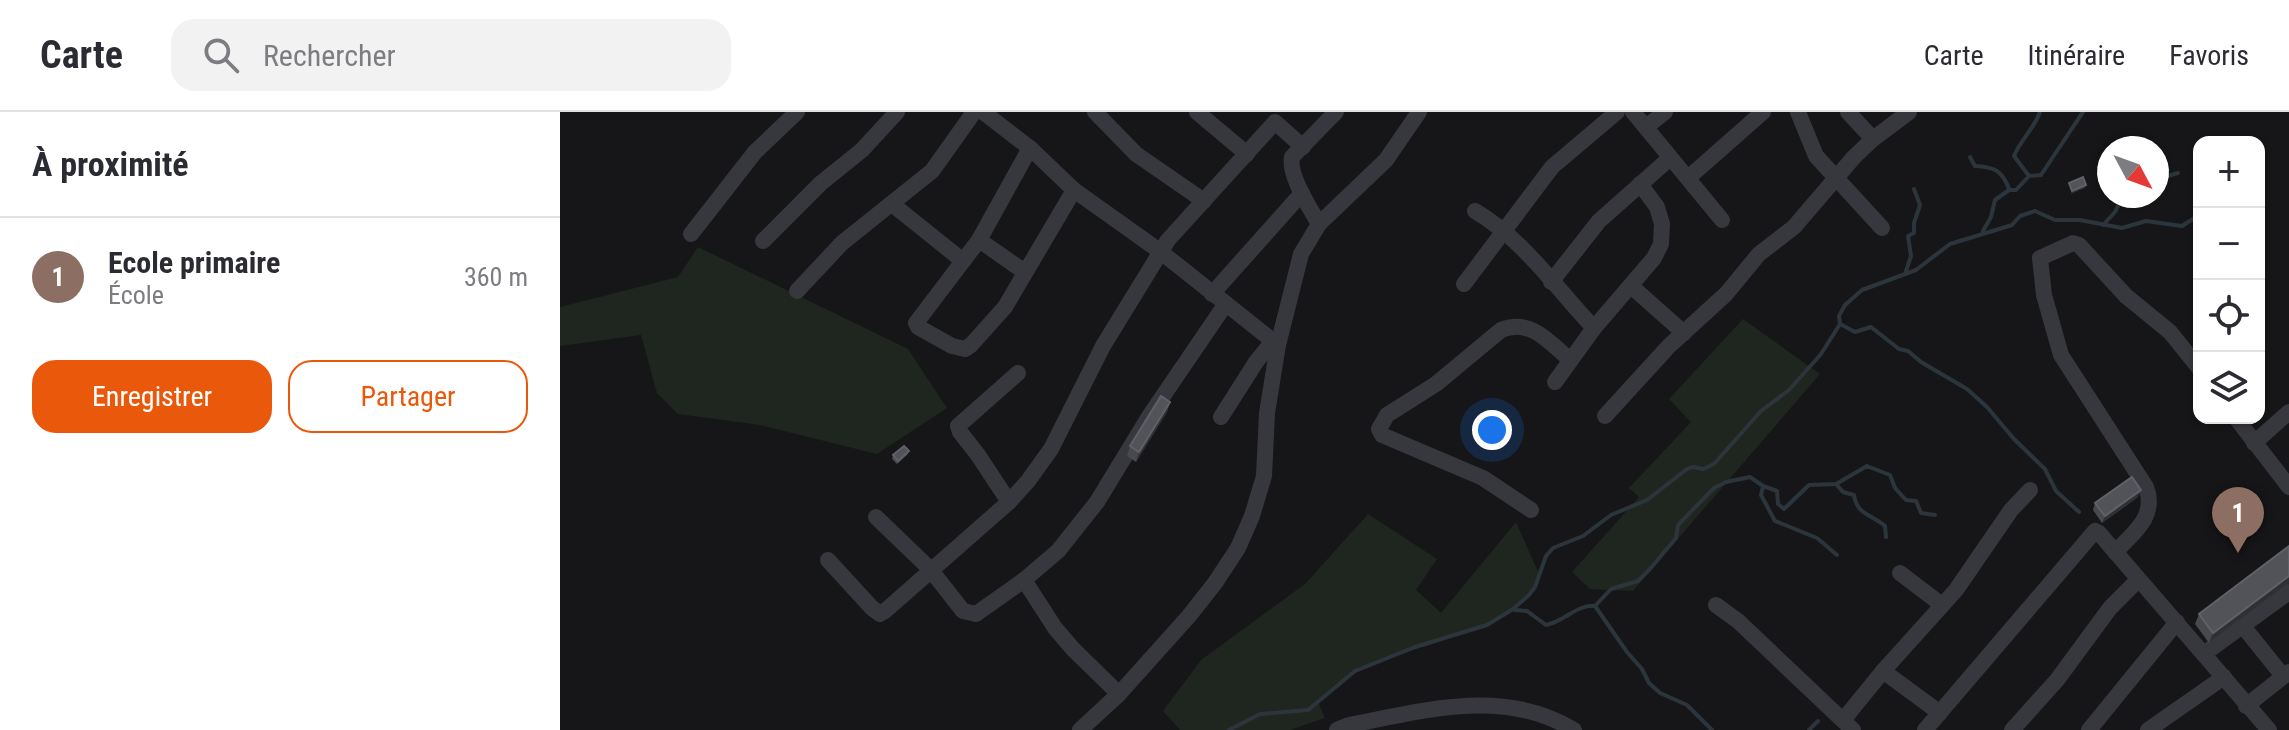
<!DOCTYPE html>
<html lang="fr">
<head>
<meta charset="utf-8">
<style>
  body { margin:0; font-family:"Roboto Condensed",sans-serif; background:#f2f2f3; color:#2b2b33 }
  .controls { position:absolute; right:24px; top:24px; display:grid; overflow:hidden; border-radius:16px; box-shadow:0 2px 6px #0004 }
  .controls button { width:72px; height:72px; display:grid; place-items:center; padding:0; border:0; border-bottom:2px solid #e1e1e2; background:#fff; color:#2b2b33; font:40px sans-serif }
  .compass { position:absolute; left:1537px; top:24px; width:72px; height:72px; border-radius:50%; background:#fff; box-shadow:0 2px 6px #0004; rotate:131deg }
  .you { position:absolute; left:932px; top:318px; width:28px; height:28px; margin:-20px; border:6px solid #fff; border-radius:50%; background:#1a73e8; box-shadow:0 0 0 12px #1a73e833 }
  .badge { display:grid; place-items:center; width:52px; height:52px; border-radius:50%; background:#ea580c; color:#fff; font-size:26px; font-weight:700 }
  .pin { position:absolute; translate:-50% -66px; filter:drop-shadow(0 2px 4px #0008) }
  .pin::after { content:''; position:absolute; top:42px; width:28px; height:24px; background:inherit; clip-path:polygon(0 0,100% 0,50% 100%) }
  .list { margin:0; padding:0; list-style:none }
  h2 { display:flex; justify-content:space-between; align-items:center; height:104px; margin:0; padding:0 32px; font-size:34px }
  h2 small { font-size:26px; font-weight:400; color:#7c7c81 }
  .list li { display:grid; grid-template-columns:52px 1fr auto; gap:24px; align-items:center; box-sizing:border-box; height:120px; padding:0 32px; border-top:2px solid #e1e1e2 }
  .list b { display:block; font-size:30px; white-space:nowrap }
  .list p { margin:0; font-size:26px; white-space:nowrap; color:#7c7c81 }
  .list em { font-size:26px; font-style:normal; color:#7c7c81 }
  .actions { display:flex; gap:16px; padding:24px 32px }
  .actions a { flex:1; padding:18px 0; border:2px solid #ea580c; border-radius:24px; text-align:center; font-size:28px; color:#ea580c }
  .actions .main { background:#ea580c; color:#fff }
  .icon { flex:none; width:44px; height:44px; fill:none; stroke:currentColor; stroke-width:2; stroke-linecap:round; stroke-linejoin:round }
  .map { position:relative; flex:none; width:1729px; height:618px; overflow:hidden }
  header { display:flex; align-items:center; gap:48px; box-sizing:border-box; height:112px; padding:0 40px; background:#fff; border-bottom:2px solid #e1e1e2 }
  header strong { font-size:38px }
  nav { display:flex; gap:44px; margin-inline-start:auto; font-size:28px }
  .search { width:560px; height:72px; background:#f2f2f3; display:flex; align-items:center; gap:20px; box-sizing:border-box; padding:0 28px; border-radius:24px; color:#7c7c81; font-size:30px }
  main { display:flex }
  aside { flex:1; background:#fff }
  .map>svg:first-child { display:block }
  .green { fill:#1e261f }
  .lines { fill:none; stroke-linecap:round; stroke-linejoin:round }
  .stream { stroke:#2c353c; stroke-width:4 }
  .minor { stroke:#37383d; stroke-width:16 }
  .wall { fill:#47494d }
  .shaded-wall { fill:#2f3033 }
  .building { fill:#525359; stroke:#5f6168; stroke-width:2 }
</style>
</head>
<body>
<header>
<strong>Carte</strong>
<div class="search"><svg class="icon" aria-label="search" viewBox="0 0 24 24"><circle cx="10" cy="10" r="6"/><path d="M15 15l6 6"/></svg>Rechercher</div>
<nav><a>Carte</a><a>Itinéraire</a><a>Favoris</a></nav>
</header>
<main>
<aside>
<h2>À proximité<small></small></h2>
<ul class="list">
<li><span class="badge" style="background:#8d6e63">1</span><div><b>Ecole primaire</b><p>École</p></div><em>360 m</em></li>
</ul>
<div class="actions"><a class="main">Enregistrer</a><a>Partager</a></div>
</aside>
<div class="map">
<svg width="1729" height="618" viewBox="0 0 1729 618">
  <rect width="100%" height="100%" fill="#161618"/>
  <g class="green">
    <path d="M138,135L348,237L387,296L317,342L200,313L118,302L97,281L81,223L0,234V195L118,165Z"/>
    <path d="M1183,207L1260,262L1073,479L1030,477L1012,460L1079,385L1069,376L1131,310L1109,287Z"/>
    <path d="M808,402L877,447L856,478L881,501L956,410L979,462C963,520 847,533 796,559C781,566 770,579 758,590L765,606L730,618H620L603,599L641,548L745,472Z"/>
  </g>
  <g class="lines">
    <g class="stream">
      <path d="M1410,45L1415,54C1434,55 1442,58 1449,77"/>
      <path d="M1469,64L1454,44C1461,27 1474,17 1480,0"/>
      <path d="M1597,67L1618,61"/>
      <path d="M1543,113L1555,100L1563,84"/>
      <path d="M1423,119L1431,105L1435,88L1449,78H1456L1469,64L1481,63L1523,0"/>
      <path d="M1346,159L1351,144L1348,124L1354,121V111L1360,93L1354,77"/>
      <path d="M1280,212L1295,220L1311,215L1339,237L1348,239L1361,250L1407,277L1427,295L1454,327L1485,357L1496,379L1519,400"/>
      <path d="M1276,372L1283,380L1294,383C1297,403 1311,402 1325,414L1326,425"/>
      <path d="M1203,375L1201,383L1215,409L1257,426L1277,443"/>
      <path d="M1035,494L1051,477L1078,469L1090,457L1116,426L1118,413L1154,376L1166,370L1190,365L1203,374L1217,379L1218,392L1224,397L1249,373L1276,372L1307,354L1330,363L1335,376L1346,388L1356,389L1361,401L1375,403"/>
      <path d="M955,498L967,499L986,513C1004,510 1017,492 1035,494L1067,540L1082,557L1089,571L1100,581L1127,593L1152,618"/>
      <path d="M669,618L700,602L748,598L795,559L855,535L927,513L953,497L969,483L975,475L986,444L993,436L1023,424L1051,403L1087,388L1127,357L1133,355L1143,357L1154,352L1201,299L1229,278L1261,242L1280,212L1279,204L1285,193L1302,178L1356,158L1390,132L1452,113L1460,104L1475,99L1495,108H1520L1562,116L1586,109L1622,114L1639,103"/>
      <path d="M1249,618L1258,609"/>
    </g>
    <g class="minor">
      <path d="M423,0L470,36L514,78L601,140L718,233"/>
      <path d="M535,0L576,42L644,89"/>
      <path d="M637,0L687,42"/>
      <path d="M1073,0L1162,108"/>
      <path d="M1238,0L1256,44L1322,116"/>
      <path d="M1288,0L1313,27"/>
      <path d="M1086,15L1105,0"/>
      <path d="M470,36L419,128L356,211L358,215L392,234L405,237L411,233L445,195L514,78"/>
      <path d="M1128,66L1203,0"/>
      <path d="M332,92L403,149"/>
      <path d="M915,99C963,127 996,176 1034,216L995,270"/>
      <path d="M759,112C750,96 728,63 732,45L776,0"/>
      <path d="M131,122L195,40L237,0"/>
      <path d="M419,128L465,160"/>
      <path d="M203,129L261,71L302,38L337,0"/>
      <path d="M991,170L1039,109L1110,46"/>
      <path d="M904,172L992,55L1057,0"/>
      <path d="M1071,174L1124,221"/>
      <path d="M237,179L282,131L372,59L414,0"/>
      <path d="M652,182L742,81"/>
      <path d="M1034,216L1094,146L1101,132L1102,112L1097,95L1080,72"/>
      <path d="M1045,304L1109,234L1166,182L1199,142L1234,115L1294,45L1313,27L1349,0"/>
      <path d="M661,305L696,250L713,229"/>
      <path d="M1676,306L1729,375"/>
      <path d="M1694,331L1729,300"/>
      <path d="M449,390L418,343L400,320L398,314L458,261"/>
      <path d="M971,398L923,366L822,323L819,317L827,303L876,272L941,218C971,206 989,230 1010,248"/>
      <path d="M316,405L370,457L403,499L416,502L464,468"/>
      <path d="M1555,440C1575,420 1597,403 1586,375L1501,243L1484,183L1480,146L1513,131L1519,133L1566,184L1610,220L1639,256"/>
      <path d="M268,448L312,496L320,502L325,499L449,390L468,369L491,337L543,234L608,128L715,10L743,35"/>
      <path d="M1340,461L1382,493"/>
      <path d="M1156,493L1178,509L1293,618"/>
      <path d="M1682,513L1723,564"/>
      <path d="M1645,541L1729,480"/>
      <path d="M1323,559L1380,601"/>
      <path d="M559,582L513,537L495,516L464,468L498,439L537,390L590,303L665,193"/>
      <path d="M1686,594L1729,560"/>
      <path d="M1284,607L1323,559L1396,478L1451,398L1470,378"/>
      <path d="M520,618L559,582L629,504L655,471L678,436L692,404L704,364L707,301L718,233L741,142L759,112L826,48L859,0"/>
      <path d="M777,618L789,613C863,599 944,575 1014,618"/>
      <path d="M1365,618L1535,419L1539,421L1709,618"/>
      <path d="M1452,618L1497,568L1550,496L1578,468"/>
      <path d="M1529,618L1617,510"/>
      <path d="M1588,618L1664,565"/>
    </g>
  </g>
  <g class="wall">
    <path d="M610,290L607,300L576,350L567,344L570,334Z"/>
    <path d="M349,339L347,343L337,352L332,347L333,343Z"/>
    <path d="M1578,385L1542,411L1533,398L1535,391Z"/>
    <path d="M1729,434V471L1649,531L1635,512L1639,502Z"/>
  </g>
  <g class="shaded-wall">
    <path d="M1526,73L1525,76L1511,82L1512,79Z"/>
    <path d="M610,290L607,300L576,350L579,340Z"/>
    <path d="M1581,378L1578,385L1542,411L1545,404Z"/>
    <path d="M1729,464V471L1649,531L1653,521Z"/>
  </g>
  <g class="building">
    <path d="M1523,65L1526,73L1512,79L1509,71Z"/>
    <path d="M601,284L610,290L579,340L570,334Z"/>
    <path d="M344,334L349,339L338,349L333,343Z"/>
    <path d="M1572,365L1581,378L1545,404L1535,391Z"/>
    <path d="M1729,434V464L1653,521L1639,502Z"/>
  </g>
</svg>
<div class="controls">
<button>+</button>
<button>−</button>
<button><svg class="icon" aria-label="locate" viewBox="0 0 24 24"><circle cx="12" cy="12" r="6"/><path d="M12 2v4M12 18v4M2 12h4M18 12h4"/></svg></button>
<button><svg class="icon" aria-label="layers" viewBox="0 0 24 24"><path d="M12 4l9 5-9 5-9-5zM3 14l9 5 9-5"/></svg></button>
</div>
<svg class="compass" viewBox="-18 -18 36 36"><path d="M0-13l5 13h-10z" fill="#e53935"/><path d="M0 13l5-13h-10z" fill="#7c7c81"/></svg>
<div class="you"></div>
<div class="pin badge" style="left:1678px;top:441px;background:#8d6e63">1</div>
</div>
</main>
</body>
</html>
